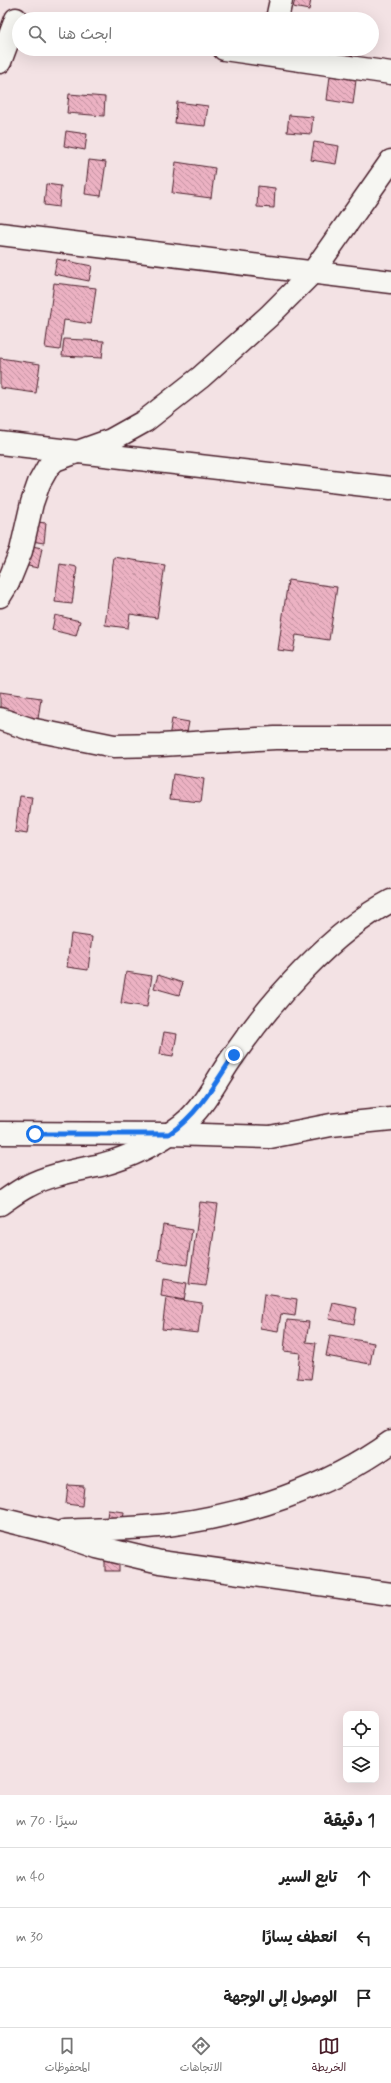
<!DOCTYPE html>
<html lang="ar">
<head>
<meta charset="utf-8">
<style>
  body { margin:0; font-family:Mynerve,"Playpen Sans Arabic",sans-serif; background:#f2f2f2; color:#222; direction:rtl }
  .controls { position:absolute; right:12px; bottom:12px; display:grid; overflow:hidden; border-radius:8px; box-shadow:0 4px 16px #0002 }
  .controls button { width:36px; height:36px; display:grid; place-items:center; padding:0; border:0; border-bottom:1px solid #e0e0e0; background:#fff; color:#222; font:20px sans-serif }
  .stop { position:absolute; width:12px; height:12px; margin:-9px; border:3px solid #1a73e8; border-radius:50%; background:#fff }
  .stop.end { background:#1a73e8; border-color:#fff; box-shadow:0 1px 4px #0008 }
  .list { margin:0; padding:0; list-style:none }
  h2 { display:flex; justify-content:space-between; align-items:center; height:52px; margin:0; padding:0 16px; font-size:17px }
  h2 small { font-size:13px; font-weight:400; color:#767676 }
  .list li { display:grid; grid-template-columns:26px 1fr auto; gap:12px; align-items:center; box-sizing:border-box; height:60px; padding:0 16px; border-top:1px solid #e0e0e0 }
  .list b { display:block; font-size:15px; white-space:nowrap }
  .list em { font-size:13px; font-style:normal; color:#767676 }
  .icon { flex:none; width:22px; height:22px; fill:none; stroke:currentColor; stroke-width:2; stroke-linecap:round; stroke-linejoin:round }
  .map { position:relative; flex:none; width:391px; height:1795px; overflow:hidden; direction:ltr }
  .search { position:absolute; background:#fff; box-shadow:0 4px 16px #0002; left:12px; right:12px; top:12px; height:44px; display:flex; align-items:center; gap:10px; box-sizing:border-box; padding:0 14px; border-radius:22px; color:#767676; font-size:15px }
  .sheet { height:232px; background:#fff }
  nav { display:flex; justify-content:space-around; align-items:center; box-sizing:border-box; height:56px; border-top:1px solid #e0e0e0; background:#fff; font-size:11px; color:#767676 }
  nav a { display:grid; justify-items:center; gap:2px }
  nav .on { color:#4a1f2b }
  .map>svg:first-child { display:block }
  .building { fill:url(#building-back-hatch); stroke:#4a1f2b }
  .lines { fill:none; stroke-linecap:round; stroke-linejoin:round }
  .street-casing { stroke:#4a1f2b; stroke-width:25 }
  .street { stroke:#f6f6f2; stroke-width:22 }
  .route { stroke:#1a73e8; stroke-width:5 }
</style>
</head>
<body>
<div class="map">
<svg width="391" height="1795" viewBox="0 0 391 1795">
  <defs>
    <pattern id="building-back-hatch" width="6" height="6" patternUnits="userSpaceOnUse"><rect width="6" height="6" fill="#ecb2c3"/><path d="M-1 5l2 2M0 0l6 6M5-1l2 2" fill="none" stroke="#c1909f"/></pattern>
  </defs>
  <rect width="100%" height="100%" fill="#f3e2e4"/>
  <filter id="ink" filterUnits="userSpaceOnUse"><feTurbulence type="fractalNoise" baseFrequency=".025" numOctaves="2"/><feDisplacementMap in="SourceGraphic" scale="8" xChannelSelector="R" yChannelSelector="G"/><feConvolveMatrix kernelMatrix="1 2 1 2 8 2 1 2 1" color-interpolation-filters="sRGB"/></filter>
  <g filter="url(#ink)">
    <g class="building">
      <path d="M295,0H311L309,10L293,7Z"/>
      <path d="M330,76L356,80L353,104L327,100Z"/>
      <path d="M69,94L105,97L104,116L67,113Z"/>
      <path d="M177,102L208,106L205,126L175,123Z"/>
      <path d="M289,115L313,117L311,134L287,132Z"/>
      <path d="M66,131L87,134L85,150L64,146Z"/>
      <path d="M314,142L339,146L336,164L311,160Z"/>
      <path d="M89,160L106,162L101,196L85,194Z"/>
      <path d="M176,162L215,168L211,198L172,193Z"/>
      <path d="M46,184L61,186L59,207L44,205Z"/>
      <path d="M258,186L275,188L274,208L257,207Z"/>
      <path d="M57,259L92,266L89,281L54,274Z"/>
      <path d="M54,283L96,288L91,324L64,320L60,350L45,348Z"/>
      <path d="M64,339L104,341L102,358L62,356Z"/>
      <path d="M0,358L40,364L36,393L0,388Z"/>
      <path d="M27,521L46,523L44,543L25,540Z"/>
      <path d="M27,545L42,548L38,568L23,565Z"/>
      <path d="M114,557L165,565L157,618L130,614L128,628L105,625Z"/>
      <path d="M60,564L77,567L72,604L55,602Z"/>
      <path d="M288,580L337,587L329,640L296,635L293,652L278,650Z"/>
      <path d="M55,615L80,621L76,636L52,630Z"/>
      <path d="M0,692L41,698L36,733L0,728Z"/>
      <path d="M172,719L189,722L183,753L167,750Z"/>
      <path d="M173,774L204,779L201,802L170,799Z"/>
      <path d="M20,796L32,797L27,834L15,832Z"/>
      <path d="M71,934L92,937L88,970L67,967Z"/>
      <path d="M126,972L152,976L147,1007L121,1003Z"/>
      <path d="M158,975L183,983L179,995L154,988Z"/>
      <path d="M164,1032L177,1034L173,1056L160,1054Z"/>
      <path d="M200,1202L218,1204L206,1286L189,1284Z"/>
      <path d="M163,1225L192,1230L187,1265L158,1260Z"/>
      <path d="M163,1279L187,1283L184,1300L161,1296Z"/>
      <path d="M264,1294L297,1299L295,1316L281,1314L278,1331L260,1328Z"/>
      <path d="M166,1298L202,1303L198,1333L162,1329Z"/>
      <path d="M333,1303L357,1308L354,1324L329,1319Z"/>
      <path d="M287,1320L309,1322L306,1342L316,1343L311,1379L297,1378L300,1353L284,1351Z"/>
      <path d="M330,1335L374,1343L370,1364L326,1356Z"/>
      <path d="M68,1485L84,1486L82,1506L66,1504Z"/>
      <path d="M108,1510L124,1512L120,1549L103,1547Z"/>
      <rect x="105" y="1552" width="14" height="19"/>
    </g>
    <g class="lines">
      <g class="street-casing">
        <g id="street">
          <path d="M277,19L281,0"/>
          <path d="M224,49L391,73"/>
          <path d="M0,62L16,19"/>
          <path d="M0,234L391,282"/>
          <path d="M0,443L391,488"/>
          <path d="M0,596L8,583L21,551L32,503L39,483L48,467L55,460L111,440L145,421L201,377L269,316L313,272L391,161"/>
          <path d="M0,719L30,729L114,746L161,745L275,738H391"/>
          <path d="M0,1133L169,1134L270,1137L331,1125L391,1119"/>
          <path d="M0,1204C9,1198 18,1191 28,1186C48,1175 78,1170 101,1165C131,1157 157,1144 182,1125C205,1107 217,1078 234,1055C272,1000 332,932 391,901"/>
          <path d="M0,1519L53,1532L97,1547L160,1562L391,1594"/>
          <path d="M64,1531C98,1529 133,1529 167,1525C246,1515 326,1489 391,1442"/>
        </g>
      </g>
      <use href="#street" class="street"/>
    </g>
  </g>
  <g class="lines" filter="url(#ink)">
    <path class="route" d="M35,1134H169C198,1114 215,1084 234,1055"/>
  </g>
</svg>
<div class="controls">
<button><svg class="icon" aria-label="locate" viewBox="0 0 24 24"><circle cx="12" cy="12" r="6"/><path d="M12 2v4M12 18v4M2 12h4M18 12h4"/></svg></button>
<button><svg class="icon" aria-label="layers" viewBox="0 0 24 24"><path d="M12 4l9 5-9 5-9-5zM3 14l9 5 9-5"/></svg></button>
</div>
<div class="stop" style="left:35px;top:1134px"></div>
<div class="stop end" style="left:234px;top:1055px"></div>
<div class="search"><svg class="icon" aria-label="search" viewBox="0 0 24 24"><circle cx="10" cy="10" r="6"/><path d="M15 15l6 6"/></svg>ابحث هنا</div>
</div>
<section class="sheet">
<h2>1 دقيقة<small>سيرًا · 70 m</small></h2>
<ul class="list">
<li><svg class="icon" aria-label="ahead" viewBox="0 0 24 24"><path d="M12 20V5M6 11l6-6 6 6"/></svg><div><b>تابع السير</b></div><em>40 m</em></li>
<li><svg class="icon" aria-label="left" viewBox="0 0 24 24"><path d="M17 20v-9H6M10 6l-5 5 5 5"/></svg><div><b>انعطف يسارًا</b></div><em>30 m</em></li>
<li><svg class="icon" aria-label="arrive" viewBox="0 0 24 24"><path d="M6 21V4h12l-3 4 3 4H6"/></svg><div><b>الوصول إلى الوجهة</b></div></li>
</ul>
</section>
<nav>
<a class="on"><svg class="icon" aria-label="map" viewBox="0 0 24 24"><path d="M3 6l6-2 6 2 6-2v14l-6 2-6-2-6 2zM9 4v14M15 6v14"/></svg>الخريطة</a>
<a><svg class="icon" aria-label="directions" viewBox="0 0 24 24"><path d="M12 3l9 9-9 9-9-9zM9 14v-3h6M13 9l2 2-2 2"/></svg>الاتجاهات</a>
<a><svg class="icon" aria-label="saved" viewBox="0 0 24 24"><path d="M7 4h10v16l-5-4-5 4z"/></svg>المحفوظات</a>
</nav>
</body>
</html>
